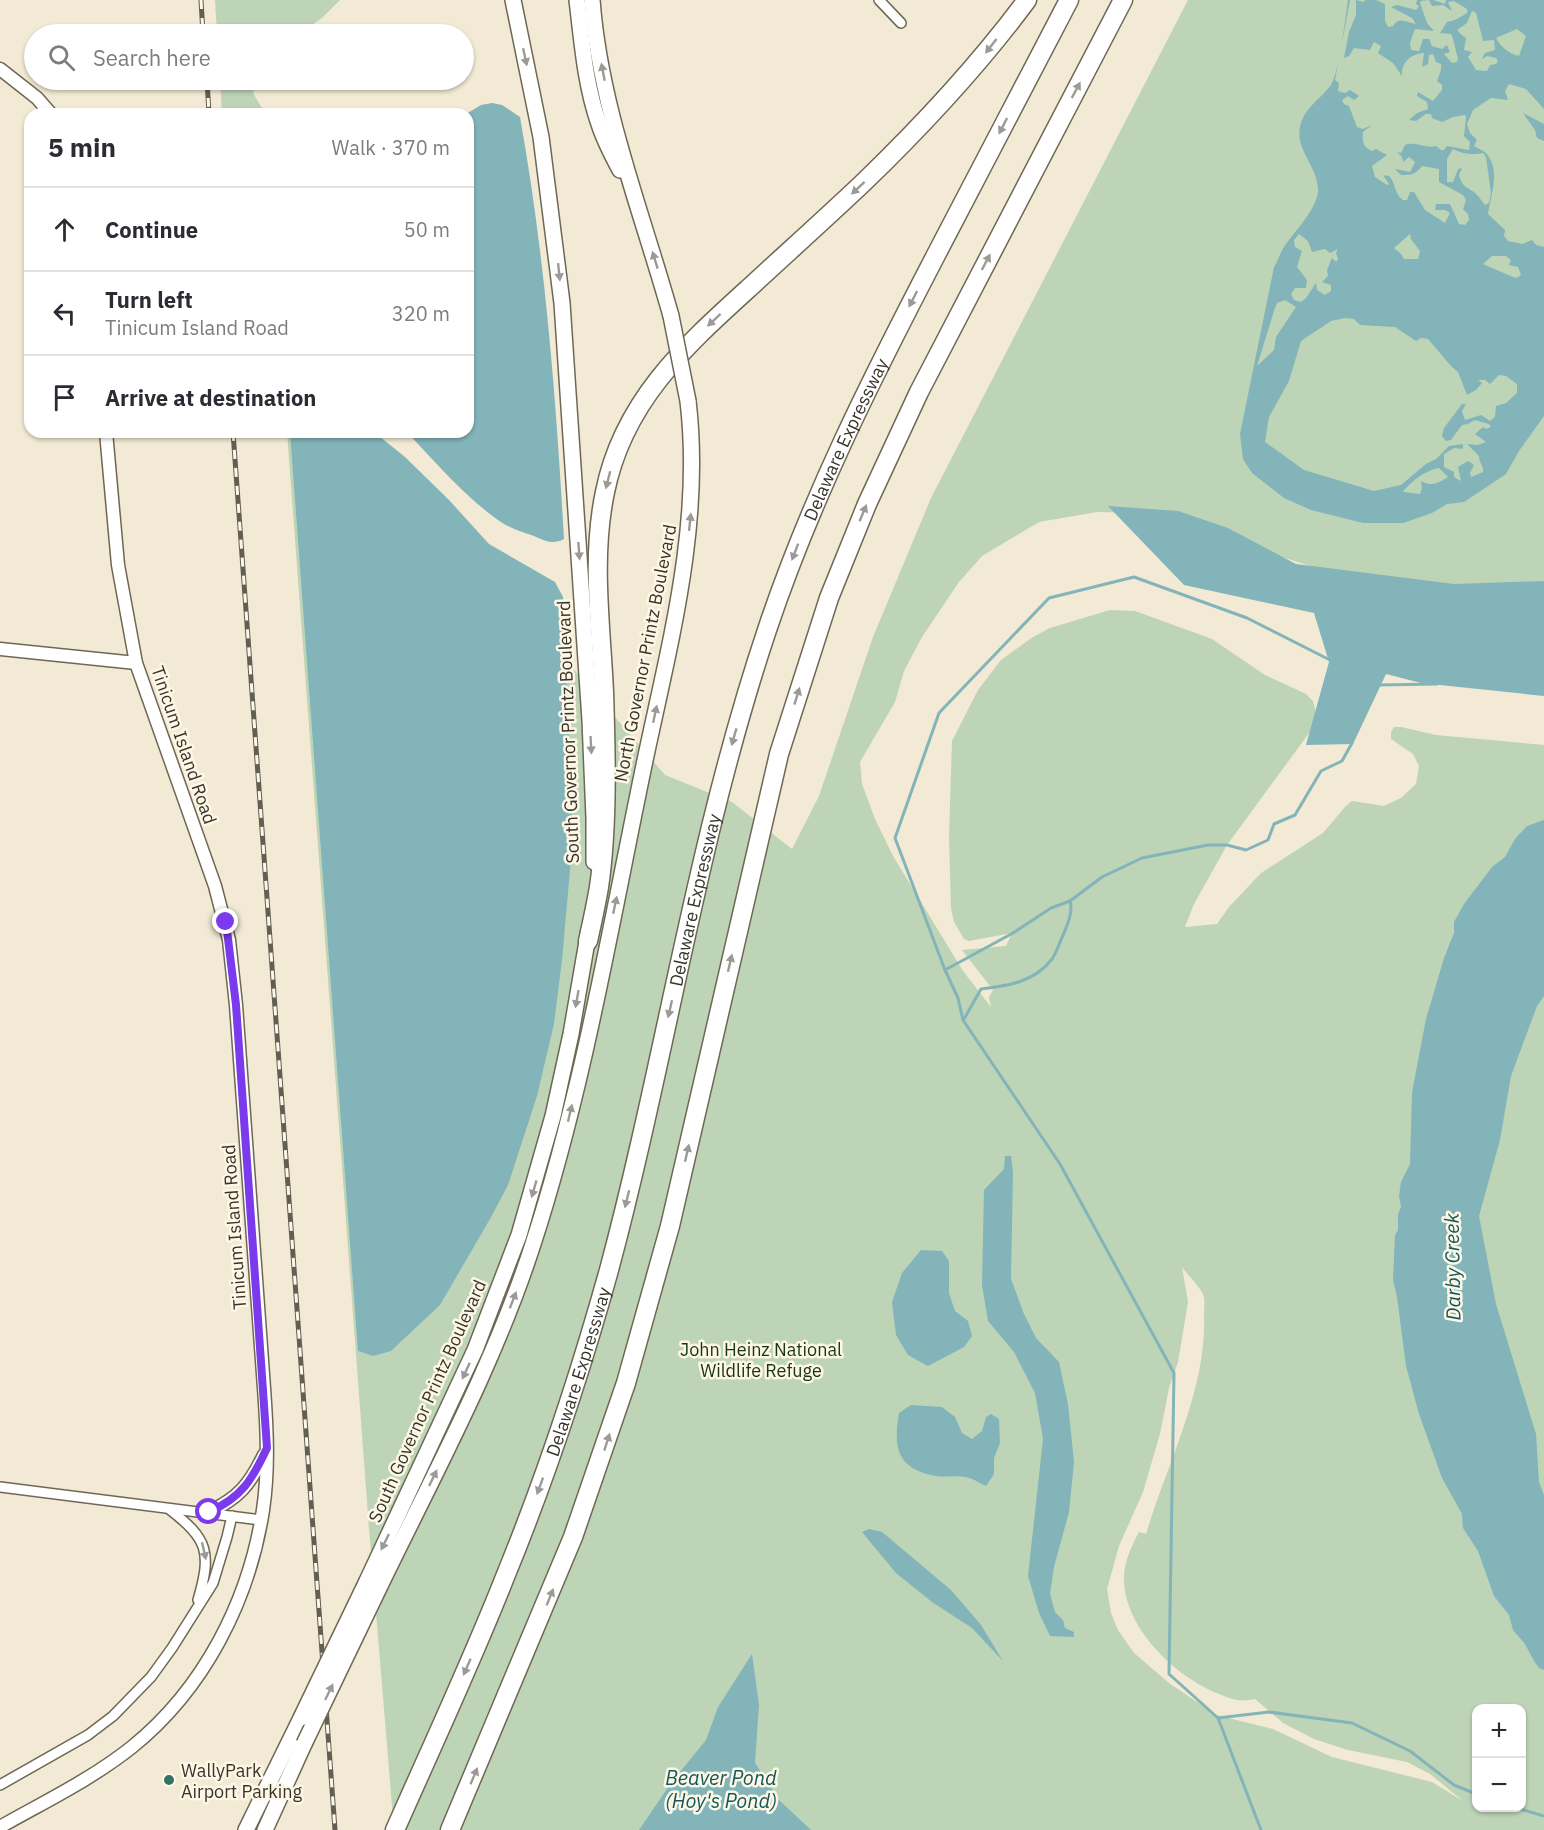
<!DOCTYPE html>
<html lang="en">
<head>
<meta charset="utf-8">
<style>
  body { margin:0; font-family:"IBM Plex Sans",sans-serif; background:#f7f7f7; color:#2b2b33 }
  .controls { position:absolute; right:18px; bottom:18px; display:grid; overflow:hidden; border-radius:12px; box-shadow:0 2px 4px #0004 }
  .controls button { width:54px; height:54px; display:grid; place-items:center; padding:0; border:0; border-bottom:2px solid #e1e1e2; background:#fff; color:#2b2b33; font:30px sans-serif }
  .stop { position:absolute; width:18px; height:18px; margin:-14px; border:4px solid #7c3aed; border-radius:50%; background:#fff }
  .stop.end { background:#7c3aed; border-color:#fff; box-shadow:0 2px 6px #0008 }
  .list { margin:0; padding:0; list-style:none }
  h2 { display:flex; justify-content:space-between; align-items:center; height:78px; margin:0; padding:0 24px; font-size:26px }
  h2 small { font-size:20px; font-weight:400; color:#7c7c81 }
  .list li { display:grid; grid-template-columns:39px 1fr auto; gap:18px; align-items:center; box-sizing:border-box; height:84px; padding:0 24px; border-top:2px solid #e1e1e2 }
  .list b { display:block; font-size:22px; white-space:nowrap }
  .list p { margin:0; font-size:20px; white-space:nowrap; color:#7c7c81 }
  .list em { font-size:20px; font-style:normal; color:#7c7c81 }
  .icon { flex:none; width:33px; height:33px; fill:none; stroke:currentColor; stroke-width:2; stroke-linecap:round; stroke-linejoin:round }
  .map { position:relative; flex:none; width:1544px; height:1830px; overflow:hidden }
  .search { position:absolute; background:#fff; box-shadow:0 2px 4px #0004; left:24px; top:24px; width:450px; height:66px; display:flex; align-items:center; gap:15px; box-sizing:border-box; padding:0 21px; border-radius:33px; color:#7c7c81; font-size:22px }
  .panel { position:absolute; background:#fff; box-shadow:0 2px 4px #0004; left:24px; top:108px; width:450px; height:330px; border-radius:18px }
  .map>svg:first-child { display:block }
  .green { fill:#bdd4b7; fill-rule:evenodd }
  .water { fill:#83b4b9; fill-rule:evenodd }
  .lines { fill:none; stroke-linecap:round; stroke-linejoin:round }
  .stream { stroke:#83b4b9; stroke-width:3 }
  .minor-casing { stroke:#6e6754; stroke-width:12 }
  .tertiary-casing { stroke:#6e6754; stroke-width:15 }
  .primary-casing { stroke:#6e6754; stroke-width:18 }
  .motorway-casing { stroke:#6e6754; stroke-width:21 }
  .minor { stroke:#fff; stroke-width:9 }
  .tertiary { stroke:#fff; stroke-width:12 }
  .primary { stroke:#fff; stroke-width:15 }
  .motorway { stroke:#fff; stroke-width:18 }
  .rail-casing { stroke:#625e53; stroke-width:5 }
  .rail { stroke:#fef7e6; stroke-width:3; stroke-dasharray:9; stroke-linecap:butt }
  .primary-bridge-casing { stroke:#6e6754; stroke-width:18; stroke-linecap:butt }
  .primary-bridge { stroke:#fff; stroke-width:15 }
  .oneway { fill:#9b9a96 }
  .route { stroke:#7c3aed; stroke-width:8 }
  .poi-dot { fill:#317464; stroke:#fef7e6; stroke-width:2 }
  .labels { text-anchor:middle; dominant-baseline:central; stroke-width:5; stroke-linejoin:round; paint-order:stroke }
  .street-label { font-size:18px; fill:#37342c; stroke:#fef7e6 }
  .park-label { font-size:18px; fill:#16390c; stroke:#fef7e6 }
  .poi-label { font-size:18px; fill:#37342c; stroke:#fef7e6; text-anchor:start }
  .water-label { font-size:20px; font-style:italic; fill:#12585e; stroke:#fef7e6 }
</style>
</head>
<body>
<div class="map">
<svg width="1544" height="1830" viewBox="0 0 1544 1830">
  <rect width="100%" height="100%" fill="#f2ead4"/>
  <g class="green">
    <path d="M215,0H340L322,18L299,34H217Z"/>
    <path d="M1188,0H1544V622L1310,566L1146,513L1097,512L1039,522L982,556L959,582L922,637L904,671L895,702L860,762L862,784L875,819L893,856L963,971L991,1007L989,997L993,990L962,950L1006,946L1012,933L969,941L964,939L954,922L951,908L949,836L952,741L978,690L1001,660L1033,637L1050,628L1110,610L1135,611L1212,639L1265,675L1306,694L1313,701L1317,717L1312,729L1227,845L1194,904L1185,927L1217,924L1229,907L1261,873L1323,833L1345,807L1352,801L1384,806L1401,798L1416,784L1419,766L1413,754L1391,739V732L1394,727H1401L1436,735L1544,745V927L1456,1263L1544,960V1830H394L369,1528L287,432H333L557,650L665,775L732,802L792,849L819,796L873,637L931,498ZM1182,1267C1188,1276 1201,1287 1204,1297C1205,1302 1204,1310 1204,1316C1207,1389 1167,1464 1146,1534L1139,1532C1132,1545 1123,1564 1124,1580C1125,1629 1176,1677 1219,1694C1225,1696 1231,1699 1237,1700C1243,1701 1249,1700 1255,1699L1283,1723L1314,1739L1348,1750L1407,1762L1430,1774L1463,1801L1432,1782L1332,1757L1273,1729L1212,1714L1206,1708L1169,1683L1134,1653L1118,1630L1111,1613L1107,1589L1119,1546L1143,1492L1160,1434L1169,1388L1178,1362L1188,1302ZM1476,1708H1522V1808H1476Z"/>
    <path d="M220,80H257L253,93L262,108L249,114H222Z"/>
  </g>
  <g class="water">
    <path d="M1348,0H1350L1335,80L1339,83L1338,91L1345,93L1350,90L1359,96L1354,100L1348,96L1342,100L1344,104L1349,106L1357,127L1363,129L1372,125L1363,132C1362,141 1363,147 1372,151L1376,149L1387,155L1372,166L1375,177L1387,185L1389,184L1383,175L1389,176C1396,183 1394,194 1403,200H1407L1410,192H1414L1425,210L1445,223L1450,213L1445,210H1435L1436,204H1450L1459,224L1465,225L1469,220L1468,214L1463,209L1466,200L1463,195L1439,182V169L1422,166C1415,175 1411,175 1401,175L1395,169L1410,172L1415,162L1409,157L1403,162L1402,157L1397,152L1401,153L1405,145C1417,141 1425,149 1436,146L1441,150H1444L1447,146L1469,150L1470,142L1464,136L1466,117L1465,115L1453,117L1442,122L1432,118L1431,114H1426L1416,121L1409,120L1417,113L1428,109L1427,102L1417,96L1418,92L1433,101L1442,90V85L1437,81L1441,70V64L1436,62L1433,54L1429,55L1428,64L1422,67L1424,53C1411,54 1401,62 1402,76L1393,63L1378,53L1381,46L1374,42L1370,50L1354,48L1349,56L1344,58L1349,32L1356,15V0L1364,2L1365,0H1376L1385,4V21L1388,27L1393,26C1399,16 1406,22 1416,24L1412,18L1391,7L1397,5L1416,10L1419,6L1416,4L1417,0H1433L1445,4L1446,0H1544V109L1526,89L1509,84L1505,91L1508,100L1491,98L1473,110L1467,124L1470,133L1477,140L1474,146C1477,148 1483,150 1486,153C1501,170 1491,194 1488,214L1505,230L1504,236L1508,241L1522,244L1532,240L1536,245L1544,247V416L1519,451L1506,474L1464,502L1447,504L1432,513L1403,523H1363L1311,510L1284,498L1252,473L1243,459L1240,434L1274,267C1278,261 1280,253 1284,247C1294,232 1319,207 1318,189C1317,163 1291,147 1302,120C1308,105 1322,98 1331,85C1340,70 1345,19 1348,0ZM1429,0L1432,6L1443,5L1452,11L1448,2L1454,1L1467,9V13C1461,17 1454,21 1447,22L1440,33L1451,34C1455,43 1455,49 1458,58L1457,62L1452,63L1444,54L1450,52L1447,45L1442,49L1432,46L1429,39H1423L1419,51L1411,50L1410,43L1415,29L1434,31L1427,23L1420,3L1421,1ZM1472,11L1476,13L1483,41L1494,40L1495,50L1485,53L1482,59L1487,56L1496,58L1498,61L1496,64L1490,65L1487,71L1476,70L1468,57L1472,52L1464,50C1467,31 1468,43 1457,30L1467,23ZM1517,29L1526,36L1519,56C1509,54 1500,46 1496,38ZM1453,149C1461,154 1474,155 1483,153L1486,157L1491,193L1489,203L1485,205C1482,202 1479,196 1475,193C1467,186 1463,189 1459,175L1462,168L1458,169L1453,182H1447V159ZM1299,234L1308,241L1312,252L1325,249L1330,253L1338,249L1336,253L1338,259L1336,262L1332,258L1327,270L1328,276L1322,282L1331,285V291L1325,295L1317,290L1316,283L1306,298L1301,302L1294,300L1291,294L1295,288H1306L1307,280L1297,267L1302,251L1295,247L1294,240ZM1410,234L1411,239L1420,251L1418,259H1404L1401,254L1394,248ZM1492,256H1506L1511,260L1509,265L1518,267L1521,275L1517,278L1513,277L1483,264ZM1285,300L1296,307L1276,337L1274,350L1257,366L1274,311L1277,303ZM1345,318L1354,319L1360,325L1395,327L1416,341L1421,338L1428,339L1451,366L1458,372L1467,395L1476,390L1482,383L1478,380H1485L1490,384L1499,375L1506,376L1517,384V393L1506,403L1496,406L1495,417L1490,421L1481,415L1465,420L1462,411L1466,404H1462L1444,428L1442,436L1446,441L1451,440L1462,425L1468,424L1475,420L1489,424L1491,427L1486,429L1483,427L1475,434L1486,442L1478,445L1467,444L1479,456C1479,463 1484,466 1483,472L1471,477L1470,473L1474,465L1468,461L1458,467L1461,481L1454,477V472L1444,467V454L1454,448L1463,449V444L1449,446L1436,459L1426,464L1401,485L1374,491L1304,470L1265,442L1269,417L1289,381L1301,341L1331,321ZM1439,468L1448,477C1438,483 1432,487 1421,481L1422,488L1420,494L1403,492C1410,482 1426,470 1439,468Z"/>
    <path d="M492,103L502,105L520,117C545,256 556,397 564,539C553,545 545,541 534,536C524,533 513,529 504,524C471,503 434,461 407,432H468V114H466L481,105Z"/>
    <path d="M1523,113L1544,124V141L1537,138L1535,130Z"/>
    <path d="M290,432H374L405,457L449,500L489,544L555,582L563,597L573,836L562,960L554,1024L537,1096L508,1185L490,1219L440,1305L391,1351L373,1356L358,1351Z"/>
    <path d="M1108,506L1178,511L1228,528L1296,564L1454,584L1544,581V696L1421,683L1386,674L1353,744L1306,745L1329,662L1314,613L1184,585Z"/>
    <path d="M1544,820V996L1537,1006L1511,1076L1500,1140L1479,1216L1496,1304L1536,1434L1539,1482L1544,1495V1670L1539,1668L1534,1661L1525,1644L1513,1630L1509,1615L1494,1596L1478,1551L1463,1528L1462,1514L1442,1478L1419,1414L1406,1366L1397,1297L1393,1280L1395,1235L1398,1230V1214L1401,1207L1399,1196L1401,1182L1410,1164L1412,1093L1417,1066L1426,1019L1444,958L1454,933V922L1464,904L1492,867L1505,857L1515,839L1527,826Z"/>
    <path d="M1005,1156H1011L1013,1172L1011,1279L1024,1314L1036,1338L1059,1362L1068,1404L1074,1462L1069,1512L1054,1567L1050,1594L1055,1612L1063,1620L1065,1628L1074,1632V1637L1050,1636L1039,1613L1028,1576L1043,1439L1035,1393L1014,1352L988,1321L982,1285L984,1190L1004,1169Z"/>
    <path d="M921,1250L942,1251L949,1261V1293L955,1311L968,1321L972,1336L964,1347L928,1366L908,1355L896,1335L892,1302L902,1273Z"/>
    <path d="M911,1405L942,1407L955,1417L962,1433L972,1439L982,1431L986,1417L991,1414L999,1419L1000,1443L994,1458V1474L986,1486C980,1484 975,1479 969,1478C959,1474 946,1478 936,1476C897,1469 893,1448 899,1413Z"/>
    <path d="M869,1529L882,1532L951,1590L981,1625L1003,1661L972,1628L932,1602L896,1573L862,1532Z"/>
    <path d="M752,1654L759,1705L755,1763L779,1800L811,1830H639L671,1783L706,1740L718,1707Z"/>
  </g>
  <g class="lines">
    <g class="stream">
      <path d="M1378,685L1437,684"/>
      <path d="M945,970L1013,933L1051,908L1070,901L1102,877L1142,858L1208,845H1227L1246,850L1268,840L1274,824L1295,815L1321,771L1342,761L1352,743"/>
      <path d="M964,1019L981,989C1007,986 1035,982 1052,959C1057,952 1060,941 1064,933C1068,923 1073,912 1070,901"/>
      <path d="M1218,1718L1269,1712L1352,1723L1410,1751L1454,1785L1476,1794"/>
      <path d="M1517,1808L1544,1816"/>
      <path d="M1261,1830L1218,1718L1169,1674L1174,1373L1060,1164L963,1020L958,998L945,970L895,838L939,713L1049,598L1134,577L1247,618L1332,661"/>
    </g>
    <g class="minor-casing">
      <g id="minor">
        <path d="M879,0L901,23"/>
        <path d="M0,1487L261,1520"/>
        <path d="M169,1509C208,1539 212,1552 198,1600"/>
        <path d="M0,1785L88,1735L113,1716L151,1677L172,1648L213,1583L227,1537L232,1516"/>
      </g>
    </g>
    <g class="tertiary-casing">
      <g id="tertiary">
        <path d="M0,69L37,98L51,114"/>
        <path d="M0,649L136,663"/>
        <path d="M209,1512C239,1498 250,1484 264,1455"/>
        <path d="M0,1827C44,1802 92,1779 132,1747C204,1689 249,1601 263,1510C269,1470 267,1429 264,1388L236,1005L229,940L215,886L136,663L118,565L106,432"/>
      </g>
    </g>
    <g class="primary-casing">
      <g id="primary">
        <path d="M513,0L541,137L562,303L590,720L594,818V862"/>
        <path d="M577,0C582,41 585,84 599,124C604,140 612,155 620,170"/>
        <path d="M592,0C600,108 642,212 671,316"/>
        <path d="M367,1581L475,1350L519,1235L553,1116L571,1034L589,930"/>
        <path d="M378,1590C433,1476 494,1365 533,1244C583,1090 610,929 643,770C668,649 703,527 688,401"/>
        <path d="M246,1830L301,1718"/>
        <path d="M265,1830L304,1744"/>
      </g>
    </g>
    <g class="motorway-casing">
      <g id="motorway">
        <path d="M588,941C592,923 596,905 599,887C608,826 606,753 604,692C601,626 591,558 605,492C623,402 684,347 749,288C788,252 826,218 864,182C923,125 978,66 1027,0"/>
        <path id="s1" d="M395,1830C432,1746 471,1663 505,1577C546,1477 580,1374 609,1270C666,1057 697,838 767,630C811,498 873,376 937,253C981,169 1025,84 1069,0"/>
        <path d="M450,1830L573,1537L626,1383L670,1226L779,754L829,598L867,504L919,392L1123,0"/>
      </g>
    </g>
    <use href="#minor" class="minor"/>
    <use href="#tertiary" class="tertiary"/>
    <use href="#primary" class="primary"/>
    <use href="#motorway" class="motorway"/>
    <g class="rail-casing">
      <g id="rail">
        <path d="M201,0L203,34"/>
        <path d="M207,80L209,114"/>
        <path d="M233,432L335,1830"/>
      </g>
    </g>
    <use href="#rail" class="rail"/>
    <g class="primary-bridge-casing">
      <g id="primary-bridge">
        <path d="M671,316L688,401"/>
        <path d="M301,1718L367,1581"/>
        <path d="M304,1744L378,1590"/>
      </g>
    </g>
    <use href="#primary-bridge" class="primary-bridge"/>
  </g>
  <defs><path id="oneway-solid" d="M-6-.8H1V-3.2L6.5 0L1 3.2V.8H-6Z" transform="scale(1.5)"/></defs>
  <g class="oneway">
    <use href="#oneway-solid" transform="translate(991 46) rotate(128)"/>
    <use href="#oneway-solid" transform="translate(525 57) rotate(78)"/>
    <use href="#oneway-solid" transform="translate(603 72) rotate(-101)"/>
    <use href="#oneway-solid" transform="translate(1076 90) rotate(-62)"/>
    <use href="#oneway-solid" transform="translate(1003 126) rotate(117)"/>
    <use href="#oneway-solid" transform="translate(858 188) rotate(137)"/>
    <use href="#oneway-solid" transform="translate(655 260) rotate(-107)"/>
    <use href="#oneway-solid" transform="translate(986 262) rotate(-62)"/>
    <use href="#oneway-solid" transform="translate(559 272) rotate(84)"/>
    <use href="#oneway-solid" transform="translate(913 299) rotate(117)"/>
    <use href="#oneway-solid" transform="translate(714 320) rotate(137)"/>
    <use href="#oneway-solid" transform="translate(608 480) rotate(104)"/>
    <use href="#oneway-solid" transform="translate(863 513) rotate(-67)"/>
    <use href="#oneway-solid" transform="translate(690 522) rotate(-84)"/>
    <use href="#oneway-solid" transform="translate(579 551) rotate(86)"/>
    <use href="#oneway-solid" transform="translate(795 552) rotate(111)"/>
    <use href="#oneway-solid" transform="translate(797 696) rotate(-73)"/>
    <use href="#oneway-solid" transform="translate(655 714) rotate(-78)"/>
    <use href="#oneway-solid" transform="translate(734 737) rotate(106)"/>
    <use href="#oneway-solid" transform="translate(591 745) rotate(87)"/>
    <use href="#oneway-solid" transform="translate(615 905) rotate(-78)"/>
    <use href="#oneway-solid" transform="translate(730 963) rotate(-77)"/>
    <use href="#oneway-solid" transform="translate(577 999) rotate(100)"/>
    <use href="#oneway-solid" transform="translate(670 1009) rotate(103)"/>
    <use href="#oneway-solid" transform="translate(570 1113) rotate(-77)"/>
    <use href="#oneway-solid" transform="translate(687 1153) rotate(-77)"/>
    <use href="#oneway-solid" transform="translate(534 1189) rotate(106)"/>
    <use href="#oneway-solid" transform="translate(627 1199) rotate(104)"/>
    <use href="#oneway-solid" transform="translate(513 1300) rotate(-69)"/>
    <use href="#oneway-solid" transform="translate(466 1371) rotate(115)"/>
    <use href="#oneway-solid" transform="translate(607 1442) rotate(-72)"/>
    <use href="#oneway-solid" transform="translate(433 1478) rotate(-64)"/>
    <use href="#oneway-solid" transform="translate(540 1486) rotate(110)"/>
    <use href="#oneway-solid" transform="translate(385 1542) rotate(116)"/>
    <use href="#oneway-solid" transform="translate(204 1551) rotate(77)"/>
    <use href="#oneway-solid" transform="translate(550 1597) rotate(-68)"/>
    <use href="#oneway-solid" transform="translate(467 1667) rotate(114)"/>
    <use href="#oneway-solid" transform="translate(329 1692) rotate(-64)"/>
    <use href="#oneway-solid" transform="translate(474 1776) rotate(-67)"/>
  </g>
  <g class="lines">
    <path class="route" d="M209,1512C242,1497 252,1480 267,1448L236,1005L226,922"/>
  </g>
  <circle class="poi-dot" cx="169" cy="1780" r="6"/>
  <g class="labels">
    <g class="street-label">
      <text stroke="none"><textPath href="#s1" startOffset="1466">Delaware Expressway</textPath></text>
      <text transform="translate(645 653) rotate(-79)">North Governor Printz Boulevard</text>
      <text transform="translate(568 732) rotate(-92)">South Governor Printz Boulevard</text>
      <text transform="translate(184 745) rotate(71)">Tinicum Island Road</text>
      <text stroke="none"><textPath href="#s1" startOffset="980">Delaware Expressway</textPath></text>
      <text transform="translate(234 1227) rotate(-94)">Tinicum Island Road</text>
      <text stroke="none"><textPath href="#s1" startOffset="494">Delaware Expressway</textPath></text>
      <text transform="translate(427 1401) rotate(-66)">South Governor Printz Boulevard</text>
    </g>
    <g class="park-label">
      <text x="761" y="1349">John Heinz National<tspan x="761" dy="21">Wildlife Refuge</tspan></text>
    </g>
    <g class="poi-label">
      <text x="181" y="1770">WallyPark<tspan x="181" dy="21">Airport Parking</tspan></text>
    </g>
    <g class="water-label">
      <text transform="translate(1452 1267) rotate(-91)">Darby Creek</text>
      <text x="721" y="1777">Beaver Pond<tspan x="721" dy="23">(Hoy's Pond)</tspan></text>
    </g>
  </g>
</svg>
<div class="controls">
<button>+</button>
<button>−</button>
</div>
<div class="stop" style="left:209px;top:1512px"></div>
<div class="stop end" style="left:226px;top:922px"></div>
<div class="search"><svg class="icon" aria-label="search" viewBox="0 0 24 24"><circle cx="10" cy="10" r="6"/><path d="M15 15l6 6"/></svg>Search here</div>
<section class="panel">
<h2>5 min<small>Walk · 370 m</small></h2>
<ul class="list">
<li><svg class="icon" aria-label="ahead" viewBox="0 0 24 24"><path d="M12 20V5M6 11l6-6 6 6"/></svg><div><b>Continue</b></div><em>50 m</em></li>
<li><svg class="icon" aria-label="left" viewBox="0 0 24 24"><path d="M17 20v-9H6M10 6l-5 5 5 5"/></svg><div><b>Turn left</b><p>Tinicum Island Road</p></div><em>320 m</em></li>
<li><svg class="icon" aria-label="arrive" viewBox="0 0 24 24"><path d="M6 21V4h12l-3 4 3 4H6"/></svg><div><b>Arrive at destination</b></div></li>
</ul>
</section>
</div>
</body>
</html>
